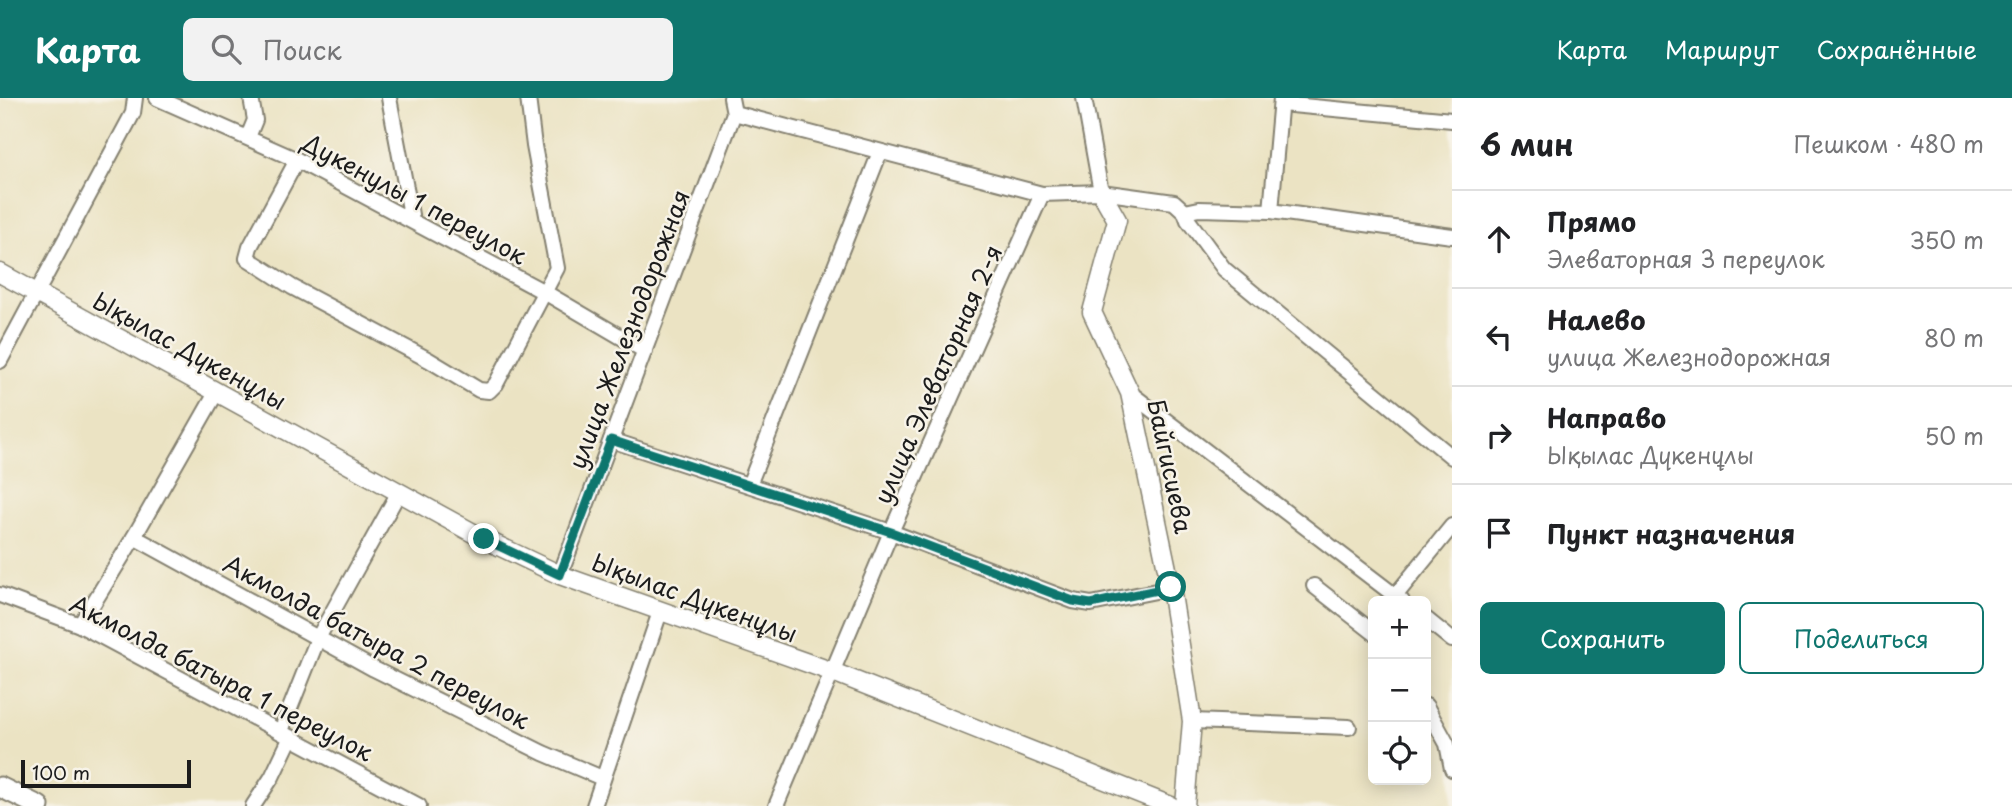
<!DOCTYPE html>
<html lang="ru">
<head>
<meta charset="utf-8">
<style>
  body { margin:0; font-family:"Playpen Sans",sans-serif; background:#f2f2f2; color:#202124 }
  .controls { position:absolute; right:21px; bottom:21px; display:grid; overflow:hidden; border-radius:10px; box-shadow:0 4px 18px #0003 }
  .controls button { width:63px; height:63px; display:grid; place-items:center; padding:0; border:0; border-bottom:2px solid #e0e0e0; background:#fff; color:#202124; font:35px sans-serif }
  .scale { position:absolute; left:21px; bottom:18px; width:170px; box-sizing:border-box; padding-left:7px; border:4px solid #1c1c1c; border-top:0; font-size:19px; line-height:24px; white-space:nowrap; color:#1c1c1c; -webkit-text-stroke:5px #f7f3e8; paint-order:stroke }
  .stop { position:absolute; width:21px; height:21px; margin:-16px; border:5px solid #0f766e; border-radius:50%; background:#fff }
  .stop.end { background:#0f766e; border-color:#fff; box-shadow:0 2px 7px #0008 }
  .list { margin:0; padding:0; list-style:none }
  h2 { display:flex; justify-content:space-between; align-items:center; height:91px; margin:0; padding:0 28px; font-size:30px }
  h2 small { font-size:23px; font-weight:400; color:#757577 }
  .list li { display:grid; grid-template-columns:46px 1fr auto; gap:21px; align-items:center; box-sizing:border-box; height:98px; padding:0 28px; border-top:2px solid #e0e0e0 }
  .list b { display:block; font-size:26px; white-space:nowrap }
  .list p { margin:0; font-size:23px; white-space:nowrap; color:#757577 }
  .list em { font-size:23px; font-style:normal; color:#757577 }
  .actions { display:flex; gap:14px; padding:21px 28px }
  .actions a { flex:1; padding:16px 0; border:2px solid #0f766e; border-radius:10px; text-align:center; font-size:24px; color:#0f766e }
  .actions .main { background:#0f766e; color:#fff }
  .icon { flex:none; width:38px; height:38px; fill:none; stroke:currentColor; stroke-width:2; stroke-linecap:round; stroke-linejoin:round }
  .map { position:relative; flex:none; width:1452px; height:708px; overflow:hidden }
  header { display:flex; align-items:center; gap:42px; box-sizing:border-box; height:98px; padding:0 35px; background:#0f766e; color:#fff }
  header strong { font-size:33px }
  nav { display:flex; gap:38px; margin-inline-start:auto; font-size:24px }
  .search { width:490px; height:63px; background:#f2f2f2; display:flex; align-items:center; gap:18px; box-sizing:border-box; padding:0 24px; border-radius:10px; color:#757577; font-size:26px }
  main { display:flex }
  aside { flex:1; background:#fff }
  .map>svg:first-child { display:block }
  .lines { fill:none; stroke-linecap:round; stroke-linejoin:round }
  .minor-casing { stroke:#848070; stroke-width:18 }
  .tertiary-casing { stroke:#848070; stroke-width:21 }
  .secondary-casing { stroke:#848070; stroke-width:23 }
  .minor { stroke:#fff; stroke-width:14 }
  .tertiary { stroke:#fff; stroke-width:18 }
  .secondary { stroke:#fff; stroke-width:19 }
  .route { stroke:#0f766e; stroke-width:9 }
  .labels { text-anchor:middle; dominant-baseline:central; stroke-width:5; stroke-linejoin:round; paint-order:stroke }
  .street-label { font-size:24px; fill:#1c1c1c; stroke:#f7f3e8 }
</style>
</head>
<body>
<header>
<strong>Карта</strong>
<div class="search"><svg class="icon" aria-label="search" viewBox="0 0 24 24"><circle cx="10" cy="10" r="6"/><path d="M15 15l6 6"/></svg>Поиск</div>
<nav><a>Карта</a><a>Маршрут</a><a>Сохранённые</a></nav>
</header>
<main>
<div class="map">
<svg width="1452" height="708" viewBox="0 0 1452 708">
  <rect width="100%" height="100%" fill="#f7f3e8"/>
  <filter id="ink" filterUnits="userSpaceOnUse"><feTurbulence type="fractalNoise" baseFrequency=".0143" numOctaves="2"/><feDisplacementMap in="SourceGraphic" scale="14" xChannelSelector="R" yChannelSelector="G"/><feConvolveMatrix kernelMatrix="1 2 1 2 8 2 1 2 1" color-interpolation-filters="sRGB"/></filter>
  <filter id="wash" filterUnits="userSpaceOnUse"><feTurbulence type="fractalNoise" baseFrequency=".00686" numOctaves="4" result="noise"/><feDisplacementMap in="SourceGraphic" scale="28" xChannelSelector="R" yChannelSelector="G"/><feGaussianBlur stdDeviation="1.57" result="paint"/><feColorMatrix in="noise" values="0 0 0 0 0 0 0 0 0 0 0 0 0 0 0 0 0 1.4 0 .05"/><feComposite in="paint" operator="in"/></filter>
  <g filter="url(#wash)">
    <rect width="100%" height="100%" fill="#ebe3c3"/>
  </g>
  <g filter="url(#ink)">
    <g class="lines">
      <g class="minor-casing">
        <g id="minor">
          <path d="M157,0L297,62L546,195L645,253"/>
          <path d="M389,0L412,122"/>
          <path d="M1084,0L1101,94"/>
          <path d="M1281,6L1452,22"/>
          <path d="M734,15L1042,96L1101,94L1174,104L1185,114L1188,122L1224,171L1452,359"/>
          <path d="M248,39L255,22L251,0"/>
          <path d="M297,62L250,149L247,160L292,189L429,262L479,292L489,293L496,286L557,170L534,48L528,0"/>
          <path d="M1271,113L1281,0"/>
          <path d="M1185,114L1199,111L1271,113L1452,138"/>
          <path d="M0,263L133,15L135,0"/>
          <path d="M1130,295L1402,503"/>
          <path d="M611,342L891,434L1073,503L1091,506L1171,490"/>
          <path d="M749,387L880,54"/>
          <path d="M134,439L374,571L543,655L602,680"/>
          <path d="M560,477L734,15L731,0"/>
          <path d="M1314,488L1373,534"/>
          <path d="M0,497L80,527L419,708"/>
          <path d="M1395,498L1452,428"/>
          <path d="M1426,521L1452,542"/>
          <path d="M80,527L134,439L216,295"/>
          <path d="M1426,608L1447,646L1452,671"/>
          <path d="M1192,623L1349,629"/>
          <path d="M281,633L318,540L399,394"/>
          <path d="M253,708L272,679L291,639"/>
          <path d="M594,708L660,514"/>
          <path d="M776,708L891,434L1042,96"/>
        </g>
      </g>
      <g class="tertiary-casing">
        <g id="tertiary">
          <path d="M1101,94L1117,122L1092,214L1130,295L1171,490L1192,623L1185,708"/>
          <path d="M0,175L484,441L560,477L833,574L1171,708"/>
        </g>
      </g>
      <g class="secondary-casing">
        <path id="secondary" d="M0,689L39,708"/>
      </g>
      <use href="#minor" class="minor"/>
      <use href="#tertiary" class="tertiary"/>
      <use href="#secondary" class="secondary"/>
    </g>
  </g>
  <g class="lines" filter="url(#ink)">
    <path class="route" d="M484,441L560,477L611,342L891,434L1073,503L1091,506L1171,489"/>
  </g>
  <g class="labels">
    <g class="street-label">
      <text transform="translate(415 100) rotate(28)">Дукенулы 1 переулок</text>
      <text transform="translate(628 231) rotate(-69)">улица Железнодорожная</text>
      <text transform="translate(190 252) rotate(29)">Ықылас Дүкенұлы</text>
      <text transform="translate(937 276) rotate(-66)">улица Элеваторная 2-я</text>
      <text transform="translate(1171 368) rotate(78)">Байгисиева</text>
      <text transform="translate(695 499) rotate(20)">Ықылас Дүкенұлы</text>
      <text transform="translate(377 543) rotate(28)">Акмолда батыра 2 переулок</text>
      <text transform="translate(222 579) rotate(27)">Акмолда батыра 1 переулок</text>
    </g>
  </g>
</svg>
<div class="controls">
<button>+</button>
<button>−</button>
<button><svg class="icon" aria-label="locate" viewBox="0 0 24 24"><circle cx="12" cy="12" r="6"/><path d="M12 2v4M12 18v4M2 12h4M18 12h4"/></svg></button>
</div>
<div class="scale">100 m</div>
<div class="stop" style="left:1171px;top:489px"></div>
<div class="stop end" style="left:484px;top:441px"></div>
</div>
<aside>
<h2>6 мин<small>Пешком · 480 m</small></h2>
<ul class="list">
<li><svg class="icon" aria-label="ahead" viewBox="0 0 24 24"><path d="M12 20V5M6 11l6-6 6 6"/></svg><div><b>Прямо</b><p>Элеваторная 3 переулок</p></div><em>350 m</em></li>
<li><svg class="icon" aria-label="left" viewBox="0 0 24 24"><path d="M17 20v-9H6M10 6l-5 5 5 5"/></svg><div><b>Налево</b><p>улица Железнодорожная</p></div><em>80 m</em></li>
<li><svg class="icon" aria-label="right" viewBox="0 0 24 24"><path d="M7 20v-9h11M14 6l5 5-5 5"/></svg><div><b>Направо</b><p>Ықылас Дүкенұлы</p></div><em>50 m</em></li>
<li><svg class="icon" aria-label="arrive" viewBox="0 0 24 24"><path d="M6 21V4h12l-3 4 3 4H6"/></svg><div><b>Пункт назначения</b></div></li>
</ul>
<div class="actions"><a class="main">Сохранить</a><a>Поделиться</a></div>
</aside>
</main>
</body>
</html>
